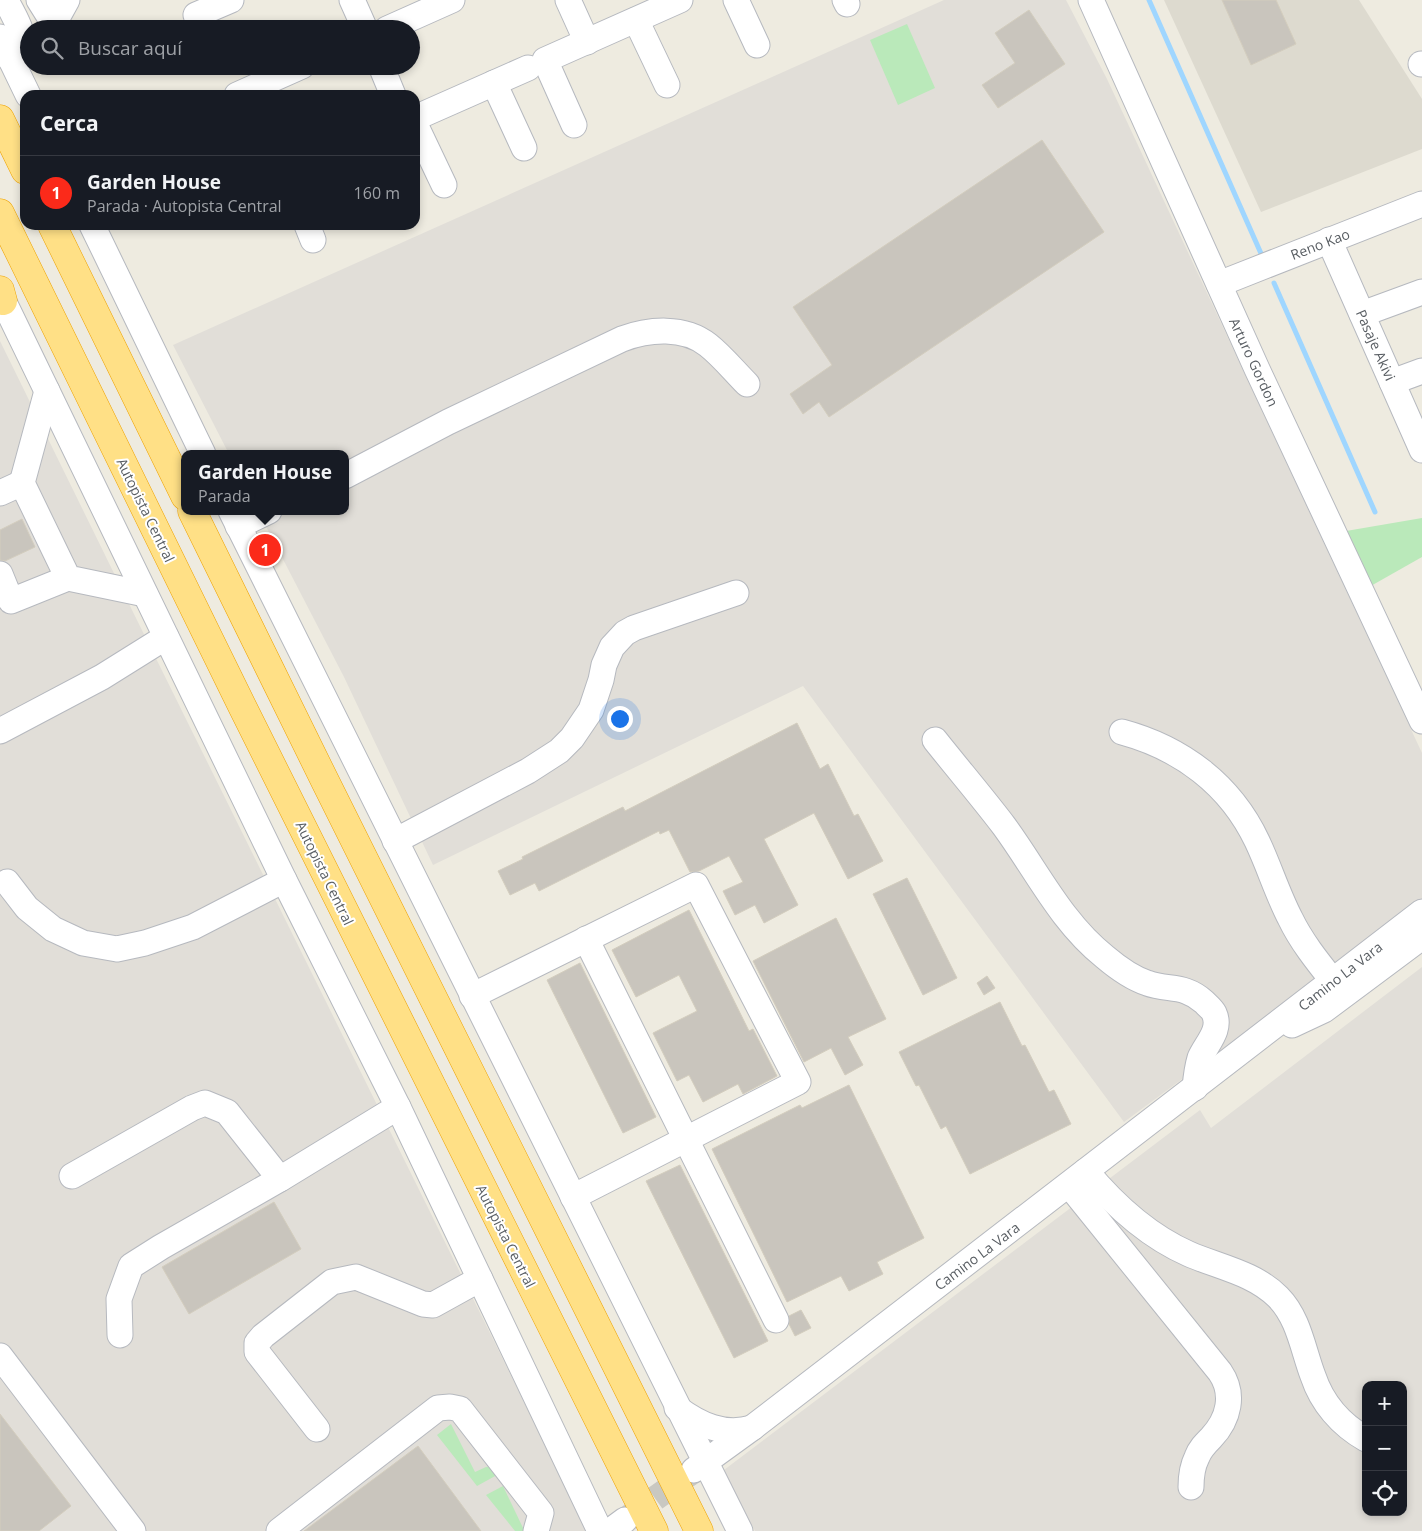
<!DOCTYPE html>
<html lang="es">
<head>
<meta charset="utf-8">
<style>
  body { margin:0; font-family:"Open Sans",sans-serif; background:#242831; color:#f1f3f6 }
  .controls { position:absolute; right:15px; bottom:15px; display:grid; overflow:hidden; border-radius:10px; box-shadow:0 2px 8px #0003 }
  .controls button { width:45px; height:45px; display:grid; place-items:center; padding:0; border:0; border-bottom:1px solid #363941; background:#171b24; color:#f1f3f6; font:25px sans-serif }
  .you { position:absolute; left:619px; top:718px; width:18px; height:18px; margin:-12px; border:4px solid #fff; border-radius:50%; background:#1a73e8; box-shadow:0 0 0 8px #1a73e833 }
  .badge { display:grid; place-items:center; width:32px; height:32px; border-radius:50%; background:#fb2a1a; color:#fff; font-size:16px; font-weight:700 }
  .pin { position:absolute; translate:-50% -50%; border:2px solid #fff; box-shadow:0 1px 5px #0006 }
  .popup { position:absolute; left:181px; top:450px; width:168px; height:65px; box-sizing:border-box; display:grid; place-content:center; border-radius:10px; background:#171b24; filter:drop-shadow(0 1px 4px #0005); font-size:16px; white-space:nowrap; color:#9ea1a6 }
  .popup b { font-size:19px; color:#f1f3f6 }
  .popup::after { content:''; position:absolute; left:50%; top:100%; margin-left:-10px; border:10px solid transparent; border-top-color:#171b24 }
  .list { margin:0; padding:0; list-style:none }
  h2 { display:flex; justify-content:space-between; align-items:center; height:65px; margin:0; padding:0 20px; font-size:21px }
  h2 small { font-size:16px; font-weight:400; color:#9ea1a6 }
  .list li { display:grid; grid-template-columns:32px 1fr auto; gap:15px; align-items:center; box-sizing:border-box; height:75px; padding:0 20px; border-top:1px solid #363941 }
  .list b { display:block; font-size:19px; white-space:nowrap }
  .list p { margin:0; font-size:16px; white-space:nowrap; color:#9ea1a6 }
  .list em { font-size:16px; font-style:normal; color:#9ea1a6 }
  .icon { flex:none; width:28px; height:28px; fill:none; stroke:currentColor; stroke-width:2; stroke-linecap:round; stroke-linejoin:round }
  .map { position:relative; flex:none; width:1422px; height:1531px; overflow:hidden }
  .search { position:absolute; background:#171b24; box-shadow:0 2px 8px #0003; left:20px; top:20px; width:400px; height:55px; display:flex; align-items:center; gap:12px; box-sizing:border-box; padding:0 18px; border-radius:28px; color:#9ea1a6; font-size:19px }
  .panel { position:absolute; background:#171b24; box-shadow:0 2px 8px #0003; left:20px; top:90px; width:400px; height:140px; border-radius:15px }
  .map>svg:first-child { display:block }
  .industrial { fill:#e1ded8; fill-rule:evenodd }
  .education { fill:#dddacf }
  .green { fill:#bae9ba }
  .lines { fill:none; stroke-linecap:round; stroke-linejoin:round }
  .stream { stroke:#9fd6ff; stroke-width:5 }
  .building { fill:#c9c5bd; stroke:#d3cdbe }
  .minor-tunnel { stroke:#c9c8c1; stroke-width:25; stroke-dasharray:25 12; stroke-linecap:butt }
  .minor-casing { stroke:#b6b9bf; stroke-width:27 }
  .highway-casing { stroke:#eea200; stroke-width:29 }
  .minor { stroke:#fff; stroke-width:25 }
  .highway { stroke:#ffe086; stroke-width:28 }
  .labels { text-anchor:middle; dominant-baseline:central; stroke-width:4; stroke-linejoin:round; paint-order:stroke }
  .street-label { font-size:14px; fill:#595e63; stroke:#fff }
</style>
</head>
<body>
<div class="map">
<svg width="1422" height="1531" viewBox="0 0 1422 1531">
  <rect width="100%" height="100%" fill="#eeebe0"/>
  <g class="industrial">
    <path d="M944,0H1066L1107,79L1422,753V902L1124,1122L803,686L433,865L344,677L258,511H345V454H229L173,345Z"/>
    <path d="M0,341L132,610L588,1531H0Z"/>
    <path d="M1422,967V1531H755L724,1470L1200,1110L1211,1128ZM1366,1385H1403V1512H1366Z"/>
  </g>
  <path class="education" d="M1164,0H1359L1422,99V149L1261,212Z"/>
  <g class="green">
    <path d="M907,24L935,88L898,105L870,40Z"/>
    <path d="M1422,518V557L1369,587L1346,531Z"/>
    <path d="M451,1424L475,1472L486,1467L493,1466L497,1475L477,1486L437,1435Z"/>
    <path d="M503,1486L524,1530L523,1531H515L486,1495Z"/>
  </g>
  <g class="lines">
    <g class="stream">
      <path d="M1149,0L1263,258"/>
      <path d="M1274,283L1375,512"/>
    </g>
  </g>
  <g class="building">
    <path d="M1222,0H1276L1296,44L1251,65Z"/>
    <path d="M1029,10L1065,64L998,108L982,85L1015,63L995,33Z"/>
    <path d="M1042,140L1104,232L829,417L819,402L803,414L790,394L832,365L793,307Z"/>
    <path d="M22,519L35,547L5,561L0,560V530Z"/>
    <path d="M797,723L820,769L828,764L854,816L858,814L883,861L848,879L814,813L764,839L798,905L764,923L755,905L735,915L723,891L743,882L729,856L699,871L690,872L669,830L660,834L659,831L539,891L535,883L510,895L498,871L523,859L522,857L623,807L625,811Z"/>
    <path d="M907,878L957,978L923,995L873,894Z"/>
    <path d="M689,910L749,1031L753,1029L777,1076L743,1094L738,1084L703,1102L689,1075L677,1081L653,1033L697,1011L679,975L636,997L612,950Z"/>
    <path d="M836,918L886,1019L848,1037L863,1065L845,1075L831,1048L804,1062L753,961Z"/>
    <path d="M580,963L656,1117L623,1133L547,980Z"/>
    <path d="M987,976L995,988L984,995L977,983Z"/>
    <path d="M1000,1002L1022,1046L1025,1045L1049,1092L1054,1090L1071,1124L970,1174L946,1126L941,1129L919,1085L916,1086L899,1052Z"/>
    <path d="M849,1085L924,1238L877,1262L883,1274L849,1291L841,1276L787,1302L712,1149L800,1105L802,1108Z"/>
    <path d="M680,1165L768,1341L734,1358L646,1181Z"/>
    <path d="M274,1202L301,1249L189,1314L162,1267Z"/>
    <path d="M801,1310L811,1328L795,1336L789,1324V1316Z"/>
    <path d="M0,1414L71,1506L39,1531H0Z"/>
    <path d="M418,1446L481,1531H304Z"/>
  </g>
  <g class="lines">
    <path class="minor-tunnel" d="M625,1520L692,1472"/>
    <g class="minor-casing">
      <g id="minor">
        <path d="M6,0C12,14 28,35 20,50C18,54 14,57 11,60"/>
        <path d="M39,0L54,24"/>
        <path d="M352,0L365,29"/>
        <path d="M568,0L587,42"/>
        <path d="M736,0L757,45"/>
        <path d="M845,0L847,4"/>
        <path d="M1091,0L1257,369L1422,721"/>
        <path d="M196,15L231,0"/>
        <path d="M636,20L667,85"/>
        <path d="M51,29L67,0"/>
        <path d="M387,29L452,0"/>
        <path d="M0,37L28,95"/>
        <path d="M1421,64H1422"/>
        <path d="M381,66L393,95"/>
        <path d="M494,83L524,148"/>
        <path d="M237,95L302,66"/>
        <path d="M415,118L528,68"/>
        <path d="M415,124L444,185"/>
        <path d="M574,125L545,60L680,0"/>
        <path d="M92,225L203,454"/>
        <path d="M307,225L313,240"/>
        <path d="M1329,240L1422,450"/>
        <path d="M1219,284L1422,204"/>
        <path d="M0,294L284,880L398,1107L600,1531"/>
        <path d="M1362,314L1422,292"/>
        <path d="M1392,382L1422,371"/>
        <path d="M47,391L22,483L68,578L145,594"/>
        <path d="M345,476L448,422L622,339C649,329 684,326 708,345C722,356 734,371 747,384"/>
        <path d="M0,493L22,483"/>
        <path d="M231,511L740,1531"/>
        <path d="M238,526L269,511"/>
        <path d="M0,574L11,601L68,578"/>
        <path d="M0,731L102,677L166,637"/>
        <path d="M1122,732C1181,748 1230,784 1257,841C1269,866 1277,893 1290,918C1301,941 1317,961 1333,981"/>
        <path d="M935,740C958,769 982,797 1004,826C1037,871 1061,922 1105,957C1118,968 1132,978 1147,983C1169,991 1184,984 1204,1002C1207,1005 1212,1009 1214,1013C1222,1030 1206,1044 1200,1058C1197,1068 1196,1077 1195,1088"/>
        <path d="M395,841L528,771L559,751L572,738L591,710L601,680L604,665L612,647L625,633L634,628L736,593"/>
        <path d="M7,882L27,908L53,929L83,943L117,949L145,943L193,927L284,880"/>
        <path d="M586,939L776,1320"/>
        <path d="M472,996L696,885L798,1082L573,1197"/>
        <path d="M1292,1025L1324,1010L1422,937"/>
        <path d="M1086,1171C1115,1206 1148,1236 1189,1254C1219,1267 1254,1273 1278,1297C1299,1318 1303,1350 1313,1376C1322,1403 1341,1425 1366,1439"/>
        <path d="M72,1176L192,1108L205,1103L227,1112L280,1179"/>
        <path d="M1069,1185L1220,1372C1235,1394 1229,1419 1211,1438C1205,1444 1200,1449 1197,1457C1192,1467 1191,1476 1191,1487"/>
        <path d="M120,1335L119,1299L131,1266L161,1247L280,1179L398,1107"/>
        <path d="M0,1356L133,1531"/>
        <path d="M677,1408C700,1425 724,1436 752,1428"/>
        <path d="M317,1429L257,1352V1343L263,1336L332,1282L356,1277L423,1304L433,1305L480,1279"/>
        <path d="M694,1470L752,1428L1422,912"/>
        <path d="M279,1531L438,1408L450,1407L460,1409L541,1513L536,1531"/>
        <path d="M610,1531L625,1520"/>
      </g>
    </g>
    <g class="highway-casing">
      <g id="highway">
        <path d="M0,119L25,170"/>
        <path d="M0,213L243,708L654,1531"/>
        <path d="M52,225L185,496"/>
        <path d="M0,290L3,301"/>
        <path d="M192,511L325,781L699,1531"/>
      </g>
    </g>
    <use href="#minor" class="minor"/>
    <use href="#highway" class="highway"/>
  </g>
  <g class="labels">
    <g class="street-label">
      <text transform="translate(1320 244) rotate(-21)">Reno Kao</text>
      <text transform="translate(1376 345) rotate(66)">Pasaje Akivi</text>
      <text transform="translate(1254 362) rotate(65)">Arturo Gordon</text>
      <text transform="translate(146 510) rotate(64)">Autopista Central</text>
      <text transform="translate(325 873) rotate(64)">Autopista Central</text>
      <text transform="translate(1340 976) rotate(-38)">Camino La Vara</text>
      <text transform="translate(506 1236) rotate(63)">Autopista Central</text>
      <text transform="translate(977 1256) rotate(-37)">Camino La Vara</text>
    </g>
  </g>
</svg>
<div class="controls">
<button>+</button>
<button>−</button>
<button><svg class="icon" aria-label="locate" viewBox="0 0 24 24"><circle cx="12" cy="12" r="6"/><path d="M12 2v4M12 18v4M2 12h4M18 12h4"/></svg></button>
</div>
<div class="you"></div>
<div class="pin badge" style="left:265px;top:550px">1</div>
<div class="popup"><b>Garden House</b>Parada</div>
<div class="search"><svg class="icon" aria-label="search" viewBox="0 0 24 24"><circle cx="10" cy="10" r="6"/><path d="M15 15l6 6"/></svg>Buscar aquí</div>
<section class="panel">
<h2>Cerca<small></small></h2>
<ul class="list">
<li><span class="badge">1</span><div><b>Garden House</b><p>Parada · Autopista Central</p></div><em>160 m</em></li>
</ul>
</section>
</div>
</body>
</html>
